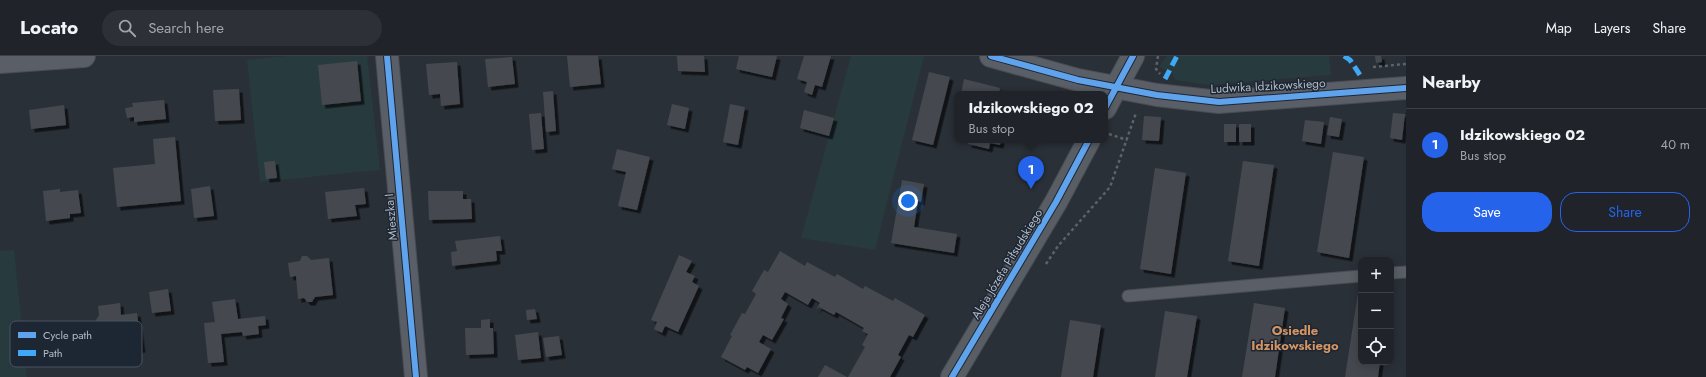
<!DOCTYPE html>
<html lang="en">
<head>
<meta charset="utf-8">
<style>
  body { margin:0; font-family:Jost,sans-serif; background:#2d3036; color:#f1f3f6 }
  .controls { position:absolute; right:12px; bottom:12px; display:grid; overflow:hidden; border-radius:8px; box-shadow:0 2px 10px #0003 }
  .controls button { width:36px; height:36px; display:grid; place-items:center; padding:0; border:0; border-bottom:1px solid #3d4147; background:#20242a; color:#f1f3f6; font:20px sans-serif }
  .you { position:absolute; left:908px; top:145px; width:14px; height:14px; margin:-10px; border:3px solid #fff; border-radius:50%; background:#1a73e8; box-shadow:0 0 0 6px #1a73e833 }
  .badge { display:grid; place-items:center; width:26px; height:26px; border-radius:50%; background:#2563eb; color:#fff; font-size:13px; font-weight:700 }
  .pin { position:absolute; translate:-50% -33px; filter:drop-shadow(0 1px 2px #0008) }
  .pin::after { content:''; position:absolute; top:21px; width:14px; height:12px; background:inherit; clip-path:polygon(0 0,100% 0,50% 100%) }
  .popup { position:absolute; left:954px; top:35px; width:154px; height:52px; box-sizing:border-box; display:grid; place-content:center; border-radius:8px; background:#20242a; filter:drop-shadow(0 1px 3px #0005); font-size:13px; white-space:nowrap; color:#a2a4a8 }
  .popup b { font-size:15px; color:#f1f3f6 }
  .popup::after { content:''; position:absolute; left:50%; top:100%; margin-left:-8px; border:8px solid transparent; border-top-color:#20242a }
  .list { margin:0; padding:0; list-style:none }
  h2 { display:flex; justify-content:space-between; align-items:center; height:52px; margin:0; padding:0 16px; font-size:17px }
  h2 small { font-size:13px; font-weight:400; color:#a2a4a8 }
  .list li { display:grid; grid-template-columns:26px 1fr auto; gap:12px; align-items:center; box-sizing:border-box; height:72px; padding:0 16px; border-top:1px solid #3d4147 }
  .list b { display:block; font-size:15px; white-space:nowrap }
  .list p { margin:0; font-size:13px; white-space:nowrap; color:#a2a4a8 }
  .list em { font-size:13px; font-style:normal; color:#a2a4a8 }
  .actions { display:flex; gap:8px; padding:12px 16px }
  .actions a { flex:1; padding:9px 0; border:1px solid #2563eb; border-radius:16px; text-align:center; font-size:14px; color:#2563eb }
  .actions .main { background:#2563eb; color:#fff }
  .icon { flex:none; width:22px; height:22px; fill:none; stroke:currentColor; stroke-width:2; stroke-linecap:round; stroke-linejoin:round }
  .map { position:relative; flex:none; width:1406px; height:321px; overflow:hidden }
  header { display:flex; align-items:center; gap:24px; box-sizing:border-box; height:56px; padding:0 20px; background:#20242a; border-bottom:1px solid #3d4147 }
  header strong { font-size:19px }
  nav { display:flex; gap:22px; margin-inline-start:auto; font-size:14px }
  .search { width:280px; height:36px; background:#2d3036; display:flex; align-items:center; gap:10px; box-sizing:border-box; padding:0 14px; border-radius:22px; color:#a2a4a8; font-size:15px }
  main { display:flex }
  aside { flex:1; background:#20242a }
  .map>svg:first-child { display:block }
  .green { fill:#273a3e }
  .building { fill:#444950; filter:url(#shadow) }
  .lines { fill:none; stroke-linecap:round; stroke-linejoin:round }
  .service-casing { stroke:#484c53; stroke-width:13 }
  .minor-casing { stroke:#484c53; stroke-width:24 }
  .secondary-casing { stroke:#484c53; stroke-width:24 }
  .path { stroke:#5d636a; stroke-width:2.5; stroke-dasharray:3 3; stroke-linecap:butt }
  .service { stroke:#5a5e66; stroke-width:11 }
  .minor { stroke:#5a5e66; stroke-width:22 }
  .secondary { stroke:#595d64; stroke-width:22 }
  .quiet { stroke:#3fa9f5; stroke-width:5; stroke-dasharray:10 5; stroke-linecap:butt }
  .cycleway-casing { stroke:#1d2633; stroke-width:8 }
  .cycleway { stroke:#60a3ed; stroke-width:6 }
  .labels { text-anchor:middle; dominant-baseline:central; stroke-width:3; stroke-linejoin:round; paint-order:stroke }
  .street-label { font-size:12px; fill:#b4bcc9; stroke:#1d2633 }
  .neighbourhood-label { font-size:13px; font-weight:bold; fill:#d59563; stroke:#1d2633 }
  .key { fill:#1d2633; stroke:#4a5360; stroke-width:1 }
  .key-label { font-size:11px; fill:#b4bcc9 }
</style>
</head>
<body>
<header>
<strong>Locato</strong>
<div class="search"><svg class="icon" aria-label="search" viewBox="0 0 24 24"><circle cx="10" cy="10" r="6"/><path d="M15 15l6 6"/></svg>Search here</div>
<nav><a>Map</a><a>Layers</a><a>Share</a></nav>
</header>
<main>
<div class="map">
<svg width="1406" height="321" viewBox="0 0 1406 321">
  <defs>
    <filter id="shadow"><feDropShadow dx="3.5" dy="3.5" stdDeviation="0" flood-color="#0009"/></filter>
  </defs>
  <rect width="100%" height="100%" fill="#2a3038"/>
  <g class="green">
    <path d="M287,0H367L380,114L260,126L247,4Z"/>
    <path d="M851,0H924L875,194L801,182Z"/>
    <path d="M1167,0H1329L1331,19L1209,29L1175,24L1172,17L1159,11Z"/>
    <path d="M14,194L27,321H0V195Z"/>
  </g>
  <g class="building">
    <path d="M567,0H598L601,28L570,31Z"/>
    <path d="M677,0H704L705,16L678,15Z"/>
    <path d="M739,0H777L772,21L736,13Z"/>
    <path d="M804,0H831L822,31L815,29L812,39L804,36L807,26L797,23Z"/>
    <path d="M1375,0H1381L1382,6L1376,7Z"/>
    <path d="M512,1L515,28L488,31L485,3Z"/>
    <path d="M357,5L361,45L322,49L318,9Z"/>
    <path d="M457,6L460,48L441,50L440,38L429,39L426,8Z"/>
    <path d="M929,16L950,21L933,89L912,84Z"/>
    <path d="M964,23L1000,32L999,38H961Z"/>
    <path d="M239,33L241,64L215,65L213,34Z"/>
    <path d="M553,35L556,75L546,76L543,36Z"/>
    <path d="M164,44L166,63L134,66V61L127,62L125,52L133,51L132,47Z"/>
    <path d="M672,48L689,52L685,73L667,69Z"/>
    <path d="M730,48L745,51L738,89L723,86Z"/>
    <path d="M64,49L66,69L31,73L29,54Z"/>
    <path d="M804,54L834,62L829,80L800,72Z"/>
    <path d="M541,57L544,93L532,94L529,58Z"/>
    <path d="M1393,57L1405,58L1402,84L1390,82Z"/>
    <path d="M1144,60L1161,61L1159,85L1142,84Z"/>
    <path d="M1330,61L1342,63L1339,81L1327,79Z"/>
    <path d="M1305,64L1324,66L1321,88L1302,85Z"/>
    <rect x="1224" y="68" width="12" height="18"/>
    <rect x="1239" y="68" width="12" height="18"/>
    <path d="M175,81L181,145L117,151L113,112L155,108L153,83Z"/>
    <path d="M969,84H1001L1000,89L990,87L989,93L968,88Z"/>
    <path d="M617,93L650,101L637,154L618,150L626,116L612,113Z"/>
    <path d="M1333,96L1364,101L1349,202L1317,196Z"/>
    <path d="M275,105L277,122L266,123L264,106Z"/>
    <path d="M1243,105L1274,109L1259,210L1228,205Z"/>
    <path d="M1155,112L1186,117L1171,218L1140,213Z"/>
    <path d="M902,124L924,128L921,146L918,145L914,171L957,178L954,197L891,187Z"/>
    <path d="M210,130L214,160L194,162L191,133Z"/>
    <path d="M364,132L366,148L355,149L357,160L328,163L325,136Z"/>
    <path d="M60,133V136L78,134L81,157L70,158V162L46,165L43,135Z"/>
    <path d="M428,135H463V143H471L472,163L429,164Z"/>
    <path d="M500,180L502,195H496L497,204L496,205L452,210L451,196L457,195L455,185Z"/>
    <path d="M780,195L805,210L807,206L835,221L837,218L863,233L865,230L893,245L895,242L925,259L913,281L909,279L898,299L901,301L890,321H848L865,291L862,289L868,278L862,275L864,272L836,256L834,259L819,251L816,254L820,247L812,242L808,249L785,236L781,243L788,248L781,262L784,263L772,284L763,279L759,286L771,293L758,317L747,311L745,314L721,301L732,280L730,279L742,257L745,258L756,238L752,235L764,214L768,216Z"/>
    <path d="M679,199L692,205L686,216L695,220L692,226L699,230L678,276L665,270L662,277L654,273L657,266L651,264Z"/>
    <path d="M302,200H307L311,204L329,202L333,239L315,241L312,246H307L304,242L298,243L296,220L290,221L288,207L300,205Z"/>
    <path d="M168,233L171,255L152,257L149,236Z"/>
    <path d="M1358,237H1361V306H1380L1378,321H1345Z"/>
    <path d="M235,243L238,263L265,260L266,269L258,270L259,278L243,280L242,276L221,278L224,306L208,307L204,267L215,266L212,246Z"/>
    <path d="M120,247L121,259L137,257L142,293L129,295V296L100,298L98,278H101V271L97,267L96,264L99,259L98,250Z"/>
    <path d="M1254,247L1285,252L1275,321H1242Z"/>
    <path d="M535,253L537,263L527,264L526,254Z"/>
    <path d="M1165,255L1197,260L1187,321H1155Z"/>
    <path d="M490,263V272H493L494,298L466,299L465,272H481V264Z"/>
    <path d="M1070,264L1101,269L1093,321H1061Z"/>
    <path d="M538,276L541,302L518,304L515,279Z"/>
    <path d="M559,280L562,299L546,301L543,282Z"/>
    <path d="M825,309L847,321H818Z"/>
  </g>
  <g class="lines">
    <g class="service-casing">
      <g id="service">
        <path d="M1391,217L1406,216"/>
        <path d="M1128,240L1361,220"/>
      </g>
    </g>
    <g class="minor-casing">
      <g id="minor">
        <path d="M387,0L416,321"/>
        <path d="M991,0L1078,24L1157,39L1219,46L1406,32"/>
        <path d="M0,6L84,0"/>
      </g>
    </g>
    <g class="secondary-casing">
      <g id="secondary">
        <path d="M1105,52L1133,0"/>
        <path d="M952,321L1056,146L1089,84"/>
      </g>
    </g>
    <g class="path">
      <path d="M1158,0L1156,13L1160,18"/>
      <path d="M1373,11L1406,8"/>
      <path d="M1109,78L1127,84"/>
      <path d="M1046,208L1058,190L1110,131L1136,57"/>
    </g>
    <use href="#service" class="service"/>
    <use href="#minor" class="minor"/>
    <use href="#secondary" class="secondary"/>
    <g class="quiet">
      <path d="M1344,0L1350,4L1360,19"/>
      <path d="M1165,23L1177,0"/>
    </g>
    <g class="cycleway-casing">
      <g id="cycleway">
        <path d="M387,0L416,321"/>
        <path d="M991,0L1078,24L1157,39L1219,46L1406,32"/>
        <path d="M1105,52L1133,0"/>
        <path d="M952,321L1056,146L1089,84"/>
      </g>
    </g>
    <use href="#cycleway" class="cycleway"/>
  </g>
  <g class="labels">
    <g class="street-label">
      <text transform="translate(1268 30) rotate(-3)">Ludwika Idzikowskiego</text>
      <text transform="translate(391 161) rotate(-95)">Mieszka I</text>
      <text transform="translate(1007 208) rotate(-59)">Aleja Józefa Piłsudskiego</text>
    </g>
    <g class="neighbourhood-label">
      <text x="1295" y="274">Osiedle<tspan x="1295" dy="15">Idzikowskiego</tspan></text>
    </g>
  </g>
  <rect x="10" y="265" width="132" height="46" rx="6" class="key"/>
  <rect x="18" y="276" width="18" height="6" fill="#60a3ed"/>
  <rect x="18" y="294" width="18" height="6" fill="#3fa9f5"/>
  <g class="key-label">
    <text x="43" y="283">Cycle path</text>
    <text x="43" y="301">Path</text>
  </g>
</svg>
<div class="controls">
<button>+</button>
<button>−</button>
<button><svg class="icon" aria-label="locate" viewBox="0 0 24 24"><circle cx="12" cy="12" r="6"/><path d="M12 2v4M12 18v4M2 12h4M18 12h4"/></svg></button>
</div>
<div class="you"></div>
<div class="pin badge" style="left:1031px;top:133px">1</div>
<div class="popup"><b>Idzikowskiego 02</b>Bus stop</div>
</div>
<aside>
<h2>Nearby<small></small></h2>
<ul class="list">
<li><span class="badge">1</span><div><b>Idzikowskiego 02</b><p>Bus stop</p></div><em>40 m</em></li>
</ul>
<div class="actions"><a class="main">Save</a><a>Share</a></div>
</aside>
</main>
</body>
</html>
